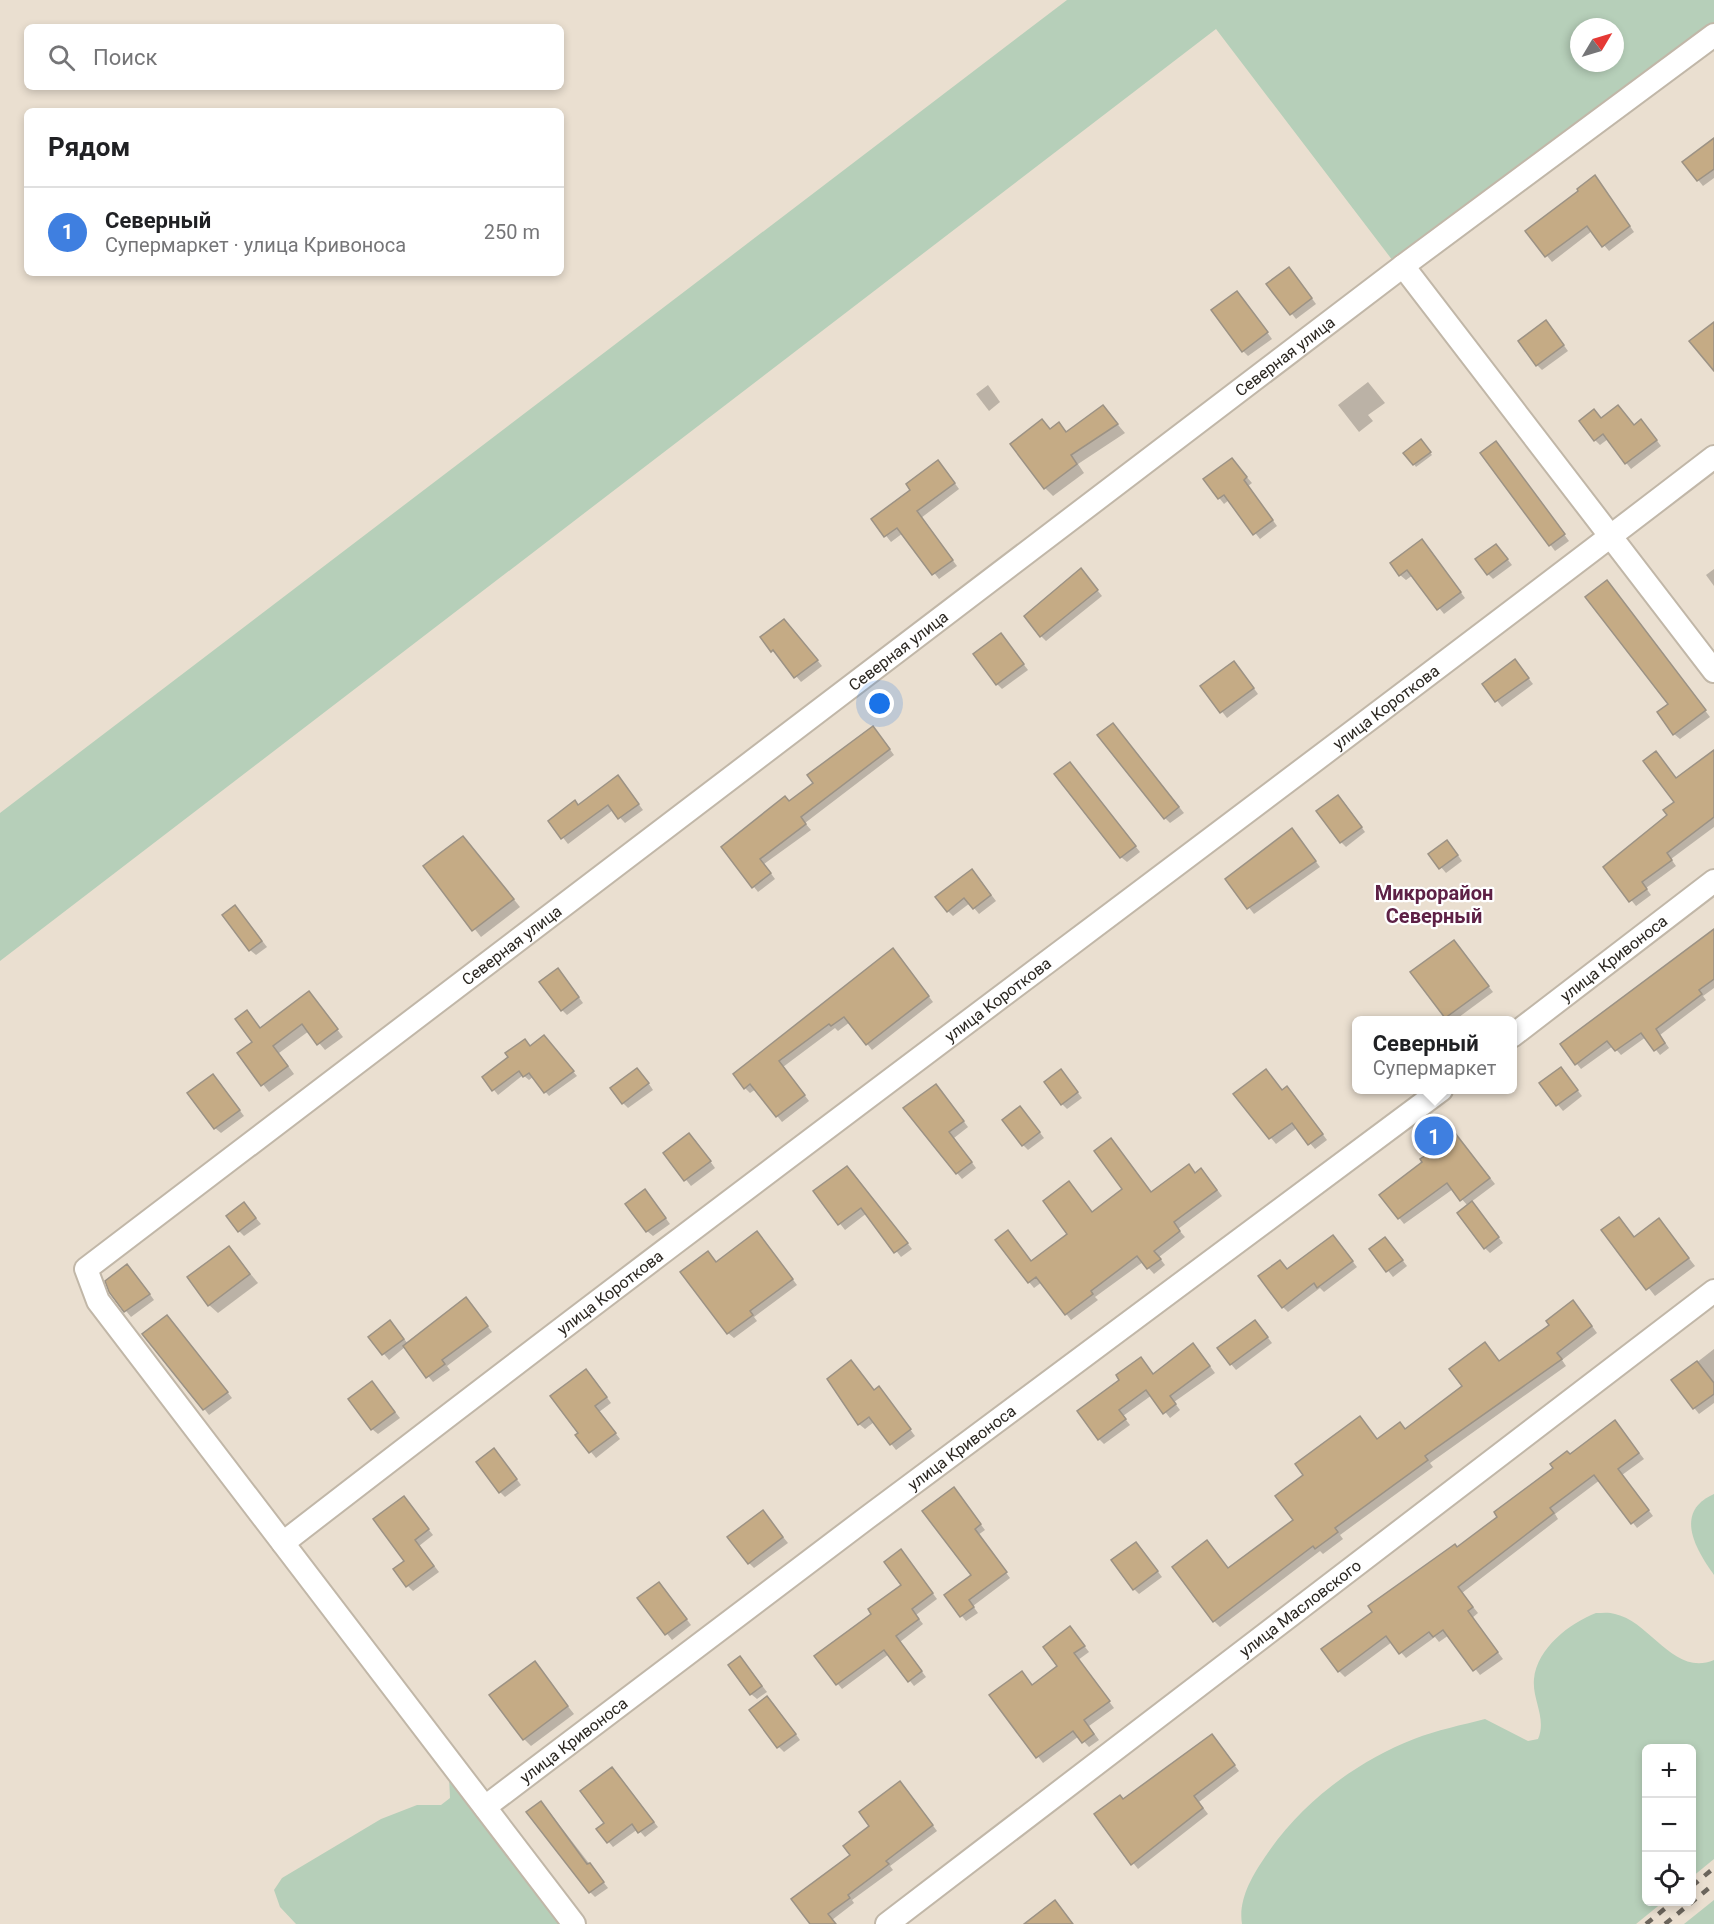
<!DOCTYPE html>
<html lang="ru">
<head>
<meta charset="utf-8">
<style>
  body { margin:0; font-family:Roboto,sans-serif; background:#f6f6f6; color:#202124 }
  .controls { position:absolute; right:18px; bottom:18px; display:grid; overflow:hidden; border-radius:9px; box-shadow:0 3px 9px #0003 }
  .controls button { width:54px; height:54px; display:grid; place-items:center; padding:0; border:0; border-bottom:2px solid #e0e0e0; background:#fff; color:#202124; font:30px sans-serif }
  .compass { position:absolute; left:1570px; top:18px; width:54px; height:54px; border-radius:50%; background:#fff; box-shadow:0 3px 9px #0003; rotate:52deg }
  .you { position:absolute; left:880px; top:704px; width:21px; height:21px; margin:-15px; border:4px solid #fff; border-radius:50%; background:#1a73e8; box-shadow:0 0 0 9px #1a73e833 }
  .badge { display:grid; place-items:center; width:39px; height:39px; border-radius:50%; background:#d93025; color:#fff; font-size:20px; font-weight:700 }
  .pin { position:absolute; translate:-50% -50%; border:3px solid #fff; box-shadow:0 2px 6px #0006 }
  .popup { position:absolute; left:1352px; top:1016px; width:165px; height:78px; box-sizing:border-box; display:grid; place-content:center; border-radius:9px; background:#fff; filter:drop-shadow(0 2px 4px #0005); font-size:20px; white-space:nowrap; color:#757577 }
  .popup b { font-size:22px; color:#202124 }
  .popup::after { content:''; position:absolute; left:50%; top:100%; margin-left:-12px; border:12px solid transparent; border-top-color:#fff }
  .list { margin:0; padding:0; list-style:none }
  h2 { display:flex; justify-content:space-between; align-items:center; height:78px; margin:0; padding:0 24px; font-size:26px }
  h2 small { font-size:20px; font-weight:400; color:#757577 }
  .list li { display:grid; grid-template-columns:39px 1fr auto; gap:18px; align-items:center; box-sizing:border-box; height:90px; padding:0 24px; border-top:2px solid #e0e0e0 }
  .list b { display:block; font-size:22px; white-space:nowrap }
  .list p { margin:0; font-size:20px; white-space:nowrap; color:#757577 }
  .list em { font-size:20px; font-style:normal; color:#757577 }
  .icon { flex:none; width:33px; height:33px; fill:none; stroke:currentColor; stroke-width:2; stroke-linecap:round; stroke-linejoin:round }
  .map { position:relative; flex:none; width:1714px; height:1924px; overflow:hidden }
  .search { position:absolute; background:#fff; box-shadow:0 3px 9px #0003; left:24px; top:24px; width:540px; height:66px; display:flex; align-items:center; gap:15px; box-sizing:border-box; padding:0 21px; border-radius:9px; color:#757577; font-size:22px }
  .panel { position:absolute; background:#fff; box-shadow:0 3px 9px #0003; left:24px; top:108px; width:540px; height:168px; border-radius:9px }
  .map>svg:first-child { display:block }
  .green { fill:#b6cfb9; fill-rule:evenodd }
  .shadow { fill:#0003 }
  .building { fill:#c5ab85; stroke:#9c9284; stroke-width:1.5 }
  .lines { fill:none; stroke-linecap:round; stroke-linejoin:round }
  .minor-casing { stroke:#c1b7a8; stroke-width:26 }
  .minor { stroke:#fff; stroke-width:22 }
  .rail { stroke:#6b655c; stroke-width:4.5; stroke-dasharray:8 8; stroke-linecap:butt }
  .labels { text-anchor:middle; dominant-baseline:central; stroke-width:4.5; stroke-linejoin:round; paint-order:stroke }
  .street-label { font-size:16px; fill:#2b2721; stroke:#fff }
  .quarter-label { font-size:20px; font-weight:bold; fill:#5e2146; stroke:#fff }
</style>
</head>
<body>
<div class="map">
<svg width="1714" height="1924" viewBox="0 0 1714 1924">
  <rect width="100%" height="100%" fill="#eadfd0"/>
  <g class="green">
    <path d="M1067,0H1714V22L1393,261L1216,29L0,961V813ZM1579,27H1615V63H1579Z"/>
    <path d="M1714,1494V1575C1696,1550 1673,1512 1714,1494Z"/>
    <path d="M1596,1613C1602,1613 1609,1612 1615,1614C1651,1622 1674,1677 1714,1660V1859L1692,1877V1748H1646V1902H1663L1636,1924H1242C1238,1900 1252,1876 1265,1857C1300,1804 1355,1762 1414,1739C1437,1730 1462,1725 1485,1719L1528,1741L1538,1739C1547,1718 1532,1700 1534,1679C1537,1648 1570,1623 1596,1613Z"/>
    <path d="M449,1776L561,1924H296L280,1907L274,1890L282,1878L381,1819L417,1805H441L450,1798Z"/>
    <path d="M1714,1900V1924H1684Z"/>
  </g>
  <g class="shadow">
    <path d="M1714,140V178L1703,186L1684,162Z"/>
    <path d="M1600,183L1634,232L1609,251L1592,231L1552,262L1527,231L1580,191Z"/>
    <path d="M1294,274L1316,304L1296,319L1268,284Z"/>
    <path d="M1242,298L1272,339L1248,356L1243,351Z"/>
    <path d="M1551,328L1568,351L1542,370L1537,365Z"/>
    <path d="M1368,382L1385,403L1368,415L1373,421L1359,432L1338,405Z"/>
    <path d="M988,385L1000,402L989,411L976,394Z"/>
    <path d="M1103,407L1125,433L1078,464L1084,473L1053,496L1045,488L1042,421L1051,430L1059,424L1068,433Z"/>
    <path d="M1602,419L1647,427L1661,446L1631,469L1608,439L1600,445L1595,440Z"/>
    <path d="M1496,443L1569,541L1555,551L1482,453Z"/>
    <path d="M1423,444L1432,455L1416,467L1414,464Z"/>
    <path d="M1232,460L1252,483L1248,486L1277,526L1260,539L1229,500L1224,504L1205,480Z"/>
    <path d="M943,467L959,489L921,518L957,566L939,579L903,533L891,542L873,519Z"/>
    <path d="M1427,547L1465,598L1444,614L1413,575L1406,580L1400,575Z"/>
    <path d="M1501,551L1512,565L1493,579L1488,574Z"/>
    <path d="M1714,569V586L1706,575Z"/>
    <path d="M1081,570L1102,596L1046,641L1041,636L1059,591L1057,588Z"/>
    <path d="M1612,588L1710,717L1680,739L1674,734L1670,704Z"/>
    <path d="M790,626L822,666L801,682L779,655L772,651Z"/>
    <path d="M1006,641L1028,670L1002,689L997,684Z"/>
    <path d="M1520,667L1533,684L1502,707L1484,684Z"/>
    <path d="M1239,668L1258,694L1227,718L1202,686Z"/>
    <path d="M1118,730L1184,813L1170,823L1165,818Z"/>
    <path d="M878,733L894,755L805,823L811,830L764,864L775,879L758,892L723,847L790,802Z"/>
    <path d="M1714,752V827L1671,859L1676,866L1646,888L1651,895L1636,906L1605,867L1669,816L1676,802L1661,758L1677,779Z"/>
    <path d="M1075,769L1140,852L1127,862L1121,857Z"/>
    <path d="M623,783L643,810L625,823L613,810L568,844L550,821Z"/>
    <path d="M1343,801L1365,832L1346,847L1341,842Z"/>
    <path d="M1297,836L1320,867L1254,914L1227,879Z"/>
    <path d="M470,845L520,907L481,937L425,866Z"/>
    <path d="M1452,847L1462,861L1446,873L1430,854Z"/>
    <path d="M977,876L996,901L979,914L970,903L953,916L948,911Z"/>
    <path d="M240,912L267,947L256,955L250,950Z"/>
    <path d="M1714,931V988L1703,996L1706,1000L1660,1035L1669,1048L1660,1055L1646,1037L1621,1055L1613,1046L1581,1069L1562,1045Z"/>
    <path d="M1454,942L1493,992L1455,1020H1449L1413,973Z"/>
    <path d="M898,955L933,1002L872,1050L850,1022L838,1031L835,1028L783,1067L809,1101L782,1122L756,1089L750,1093L745,1088Z"/>
    <path d="M563,975L583,1003L567,1015L562,1010Z"/>
    <path d="M309,993L343,1037L325,1050L309,1031L279,1053L294,1074L269,1092L239,1054L255,1042L261,1029Z"/>
    <path d="M548,1042L577,1076L549,1096L533,1077L529,1080L523,1075L498,1095L484,1077L530,1047Z"/>
    <path d="M1266,1071L1283,1091L1292,1093L1327,1140L1315,1149L1297,1128L1276,1144L1235,1095Z"/>
    <path d="M643,1075L653,1090L628,1108L623,1103Z"/>
    <path d="M1566,1075L1582,1096L1563,1111L1541,1084Z"/>
    <path d="M1066,1077L1082,1098L1067,1109L1062,1104Z"/>
    <path d="M218,1081L244,1116L221,1133L215,1128Z"/>
    <path d="M941,1091L968,1127L954,1138L976,1168L962,1179L957,1173Z"/>
    <path d="M1026,1114L1044,1138L1028,1150L1023,1145Z"/>
    <path d="M695,1140L715,1168L691,1186L665,1153Z"/>
    <path d="M1461,1141L1495,1184L1471,1202L1503,1243L1490,1253L1485,1248L1468,1206L1453,1189L1404,1224L1381,1195L1425,1163Z"/>
    <path d="M1117,1146L1152,1193L1189,1166L1196,1174L1207,1176L1222,1196L1178,1229L1185,1237L1159,1257L1165,1265L1154,1274L1143,1262L1095,1297L1098,1300L1071,1320L1042,1282L1034,1288L1029,1282L1031,1262L1124,1189Z"/>
    <path d="M853,1173L912,1249L901,1257L867,1213L845,1230L815,1192Z"/>
    <path d="M650,1197L670,1224L653,1236L647,1231Z"/>
    <path d="M244,1204L261,1224L244,1236L239,1231Z"/>
    <path d="M1619,1219L1635,1238L1659,1220L1695,1266L1655,1296L1603,1230Z"/>
    <path d="M763,1239L797,1285L754,1317L757,1321L734,1338L728,1333L717,1264Z"/>
    <path d="M1338,1242L1357,1267L1324,1292L1320,1288L1288,1312L1283,1307L1287,1271Z"/>
    <path d="M1390,1244L1407,1266L1393,1277L1371,1249Z"/>
    <path d="M229,1248L258,1283L218,1313L209,1305Z"/>
    <path d="M133,1271L154,1300L131,1317L110,1291Z"/>
    <path d="M471,1304L492,1332L447,1366L450,1370L433,1382L405,1347L389,1360L370,1337L395,1327L408,1344Z"/>
    <path d="M1579,1308L1597,1333L1562,1360L1566,1366L1430,1463L1433,1467L1340,1535L1343,1539L1323,1554L1320,1551L1220,1627L1214,1621L1207,1542L1229,1569L1295,1520L1378,1440L1405,1430L1464,1386L1491,1350L1500,1363L1551,1325Z"/>
    <path d="M173,1323L232,1398L209,1415L172,1367Z"/>
    <path d="M1260,1327L1272,1343L1236,1370L1231,1364Z"/>
    <path d="M1714,1349V1403L1699,1414L1673,1381Z"/>
    <path d="M1199,1351L1215,1373L1174,1402L1180,1410L1170,1418L1152,1395L1123,1416L1130,1425L1104,1444L1099,1439L1146,1364L1154,1375Z"/>
    <path d="M592,1377L611,1403L599,1412L620,1439L596,1458L577,1435L580,1433Z"/>
    <path d="M372,1383L400,1418L378,1434L372,1429Z"/>
    <path d="M874,1392L884,1394L915,1436L896,1450L874,1422L865,1429L859,1424Z"/>
    <path d="M1620,1428L1644,1459L1622,1475L1653,1516L1637,1528L1600,1480L1555,1514L1558,1519L1462,1593L1478,1613L1472,1618L1503,1659L1480,1675L1449,1635L1439,1642L1435,1637L1406,1658L1392,1642L1345,1677L1339,1671L1323,1650L1499,1517L1570,1456Z"/>
    <path d="M499,1455L521,1485L505,1497L500,1492Z"/>
    <path d="M958,1494L985,1530L978,1535L1010,1578L973,1606L978,1613L966,1621L946,1596L973,1576Z"/>
    <path d="M404,1498L433,1535L419,1546L439,1572L413,1591L408,1586Z"/>
    <path d="M763,1512L788,1543L754,1568L749,1563Z"/>
    <path d="M1141,1549L1162,1577L1139,1594L1134,1589Z"/>
    <path d="M905,1556L937,1599L916,1615L923,1624L900,1642L926,1677L914,1686L889,1654L842,1689L816,1657L873,1614L903,1585Z"/>
    <path d="M664,1589L691,1625L672,1640L639,1598Z"/>
    <path d="M1075,1634L1089,1652L1078,1660L1114,1708L1089,1726L1099,1740L1089,1747L1079,1736L1043,1763L991,1695L1033,1686L1059,1666Z"/>
    <path d="M534,1663L574,1714L531,1746L524,1739Z"/>
    <path d="M745,1663L767,1692L757,1699L751,1694Z"/>
    <path d="M773,1703L800,1740L784,1752L779,1747Z"/>
    <path d="M1217,1742L1239,1771L1199,1802L1208,1814L1138,1869L1096,1815L1124,1801Z"/>
    <path d="M612,1768L658,1827L645,1837L638,1829L613,1847L598,1829L606,1824Z"/>
    <path d="M905,1788L937,1831L890,1866L893,1870L852,1900L854,1903L832,1920L835,1924H812L852,1855L872,1826Z"/>
    <path d="M547,1809L608,1888L595,1897L590,1892Z"/>
  </g>
  <g class="building">
    <path d="M1714,138V169L1697,181L1682,162Z"/>
    <path d="M1595,175L1630,226L1602,247L1587,226L1545,257L1525,231L1578,191L1577,189Z"/>
    <path d="M1289,267L1312,298L1290,315L1266,284Z"/>
    <path d="M1237,291L1268,332L1242,352L1211,310Z"/>
    <path d="M1546,320L1564,345L1536,366L1518,341Z"/>
    <path d="M1714,322V371L1689,341Z"/>
    <path d="M1103,405L1118,424L1071,455L1077,464L1044,489L1010,444L1042,419L1050,429L1059,422L1066,432Z"/>
    <path d="M1618,405L1634,425L1641,419L1657,440L1625,464L1603,434L1594,441L1579,421L1594,409L1601,418Z"/>
    <path d="M1421,439L1431,452L1413,465L1403,453Z"/>
    <path d="M1496,441L1565,534L1549,546L1480,453Z"/>
    <path d="M1232,458L1247,477L1244,480L1273,520L1253,535L1224,495L1218,499L1203,479Z"/>
    <path d="M938,460L955,483L917,511L953,560L932,575L897,528L884,537L871,519L910,490L906,484Z"/>
    <path d="M1422,539L1461,592L1437,610L1407,570L1399,576L1390,563Z"/>
    <path d="M1496,544L1508,559L1487,575L1475,559Z"/>
    <path d="M1081,568L1098,590L1040,637L1024,616Z"/>
    <path d="M1607,580L1706,710L1673,735L1657,712L1668,704L1585,597Z"/>
    <path d="M784,619L818,660L794,678L773,650L771,652L760,637Z"/>
    <path d="M1001,633L1024,664L996,685L973,654Z"/>
    <path d="M1515,659L1529,678L1495,702L1482,684Z"/>
    <path d="M1234,661L1254,688L1220,713L1200,686Z"/>
    <path d="M1113,723L1179,807L1164,819L1097,735Z"/>
    <path d="M873,726L890,749L801,817L806,824L760,859L771,873L752,888L721,847L785,796L789,801L813,783L807,775Z"/>
    <path d="M1714,750V817L1667,853L1672,860L1642,882L1647,889L1629,902L1603,867L1667,815L1663,810L1674,802L1643,761L1656,751L1676,778Z"/>
    <path d="M1070,762L1136,846L1120,858L1054,774Z"/>
    <path d="M618,775L639,804L618,819L608,805L561,839L548,821L575,800L578,805Z"/>
    <path d="M1338,795L1362,827L1340,843L1316,811Z"/>
    <path d="M1292,828L1316,861L1247,909L1225,879Z"/>
    <path d="M463,836L514,899L472,931L423,866Z"/>
    <path d="M1447,840L1458,855L1439,869L1428,854Z"/>
    <path d="M972,869L991,895L973,909L964,898L947,912L935,897Z"/>
    <path d="M235,905L262,941L249,951L222,915Z"/>
    <path d="M1714,929V979L1699,990L1702,994L1656,1029L1665,1043L1654,1051L1641,1033L1615,1051L1607,1041L1575,1065L1560,1044Z"/>
    <path d="M1454,940L1489,986L1445,1018L1410,972Z"/>
    <path d="M893,948L929,996L866,1045L844,1017L831,1026L829,1024L779,1061L805,1095L776,1117L750,1084L744,1089L733,1074Z"/>
    <path d="M558,968L579,997L561,1011L539,982Z"/>
    <path d="M309,991L338,1029L317,1045L302,1024L273,1046L288,1066L261,1086L237,1053L252,1042L235,1019L247,1010L260,1028Z"/>
    <path d="M544,1035L574,1071L544,1093L529,1073L523,1077L519,1071L492,1091L482,1077L508,1057L505,1053L525,1039L530,1046Z"/>
    <path d="M1561,1067L1578,1090L1556,1106L1539,1083Z"/>
    <path d="M637,1068L649,1083L622,1104L610,1088Z"/>
    <path d="M1061,1069L1078,1092L1061,1105L1044,1082Z"/>
    <path d="M1266,1069L1282,1090L1287,1086L1323,1134L1308,1145L1292,1123L1269,1139L1233,1094Z"/>
    <path d="M213,1074L240,1110L214,1129L187,1093Z"/>
    <path d="M936,1084L964,1121L949,1132L972,1162L956,1174L903,1108Z"/>
    <path d="M1020,1106L1040,1132L1022,1146L1002,1120Z"/>
    <path d="M1440,1122L1451,1137L1455,1133L1490,1178L1460,1201L1447,1183L1398,1219L1379,1195L1422,1162L1420,1159L1426,1155L1416,1140Z"/>
    <path d="M689,1133L711,1161L684,1181L663,1153Z"/>
    <path d="M1111,1138L1151,1192L1189,1164L1195,1173L1201,1168L1217,1190L1174,1222L1180,1231L1154,1251L1161,1259L1147,1269L1137,1256L1091,1291L1093,1294L1065,1315L1036,1277L1028,1283L995,1240L1008,1230L1031,1261L1067,1234L1043,1201L1069,1181L1092,1212L1122,1189L1094,1151Z"/>
    <path d="M847,1166L908,1243L894,1253L861,1208L838,1225L813,1191Z"/>
    <path d="M645,1189L666,1218L646,1232L625,1204Z"/>
    <path d="M1472,1201L1499,1237L1484,1249L1457,1213Z"/>
    <path d="M244,1202L256,1218L238,1232L226,1216Z"/>
    <path d="M1619,1217L1634,1237L1659,1218L1689,1258L1646,1290L1601,1230Z"/>
    <path d="M757,1231L793,1279L750,1311L753,1315L727,1334L680,1272L708,1251L716,1262Z"/>
    <path d="M1333,1235L1353,1261L1317,1288L1314,1283L1282,1308L1258,1276L1280,1260L1287,1269Z"/>
    <path d="M1385,1237L1403,1260L1386,1272L1369,1249Z"/>
    <path d="M229,1246L250,1274L208,1306L187,1277Z"/>
    <path d="M127,1264L150,1294L124,1312L109,1292L105,1281Z"/>
    <path d="M466,1297L488,1326L442,1360L445,1364L426,1378L403,1346Z"/>
    <path d="M1573,1300L1592,1326L1557,1353L1562,1359L1425,1456L1428,1460L1335,1528L1338,1532L1315,1549L1313,1546L1213,1622L1172,1567L1207,1540L1228,1568L1293,1520L1275,1496L1303,1475L1295,1464L1360,1416L1377,1439L1400,1422L1405,1429L1462,1386L1449,1369L1485,1342L1499,1361L1549,1325L1546,1321Z"/>
    <path d="M167,1315L228,1392L203,1410L142,1334Z"/>
    <path d="M390,1320L404,1339L382,1355L368,1337Z"/>
    <path d="M1255,1320L1268,1337L1230,1365L1217,1348Z"/>
    <path d="M1193,1343L1210,1366L1170,1396L1176,1404L1163,1414L1146,1390L1119,1410L1126,1419L1098,1440L1077,1411L1119,1380L1116,1375L1141,1357L1153,1374Z"/>
    <path d="M851,1360L874,1390L879,1386L911,1429L890,1445L869,1417L858,1425L827,1379Z"/>
    <path d="M1697,1361L1714,1383V1394L1693,1409L1671,1380Z"/>
    <path d="M586,1369L607,1397L595,1406L616,1433L589,1453L575,1435L578,1433L550,1396Z"/>
    <path d="M372,1381L395,1412L371,1430L348,1399Z"/>
    <path d="M1615,1420L1639,1453L1618,1469L1649,1510L1631,1524L1594,1475L1550,1508L1554,1513L1458,1587L1473,1607L1468,1611L1498,1652L1473,1671L1443,1630L1433,1637L1429,1632L1399,1654L1386,1636L1338,1672L1321,1649L1372,1612L1368,1606L1455,1544L1457,1547L1497,1517L1494,1512L1553,1468L1550,1464L1567,1451L1570,1454Z"/>
    <path d="M494,1448L517,1479L499,1493L476,1462Z"/>
    <path d="M954,1487L981,1524L975,1529L1007,1572L969,1600L974,1607L960,1617L944,1595L971,1575L922,1511Z"/>
    <path d="M404,1496L429,1529L415,1540L434,1566L406,1587L393,1569L404,1561L373,1519Z"/>
    <path d="M763,1510L783,1537L748,1564L727,1537Z"/>
    <path d="M1136,1542L1158,1571L1133,1590L1111,1560Z"/>
    <path d="M901,1549L933,1593L912,1609L919,1619L896,1636L922,1671L908,1682L884,1650L836,1685L814,1656L871,1614L868,1609L901,1585L884,1562Z"/>
    <path d="M659,1582L687,1619L665,1635L637,1598Z"/>
    <path d="M1070,1626L1085,1646L1074,1653L1110,1701L1084,1720L1094,1734L1082,1743L1073,1731L1036,1758L989,1695L1022,1671L1032,1685L1057,1666L1043,1647Z"/>
    <path d="M740,1656L762,1686L750,1695L728,1665Z"/>
    <path d="M535,1661L568,1706L523,1740L489,1695Z"/>
    <path d="M767,1696L796,1734L777,1748L749,1710Z"/>
    <path d="M1212,1734L1235,1765L1194,1796L1203,1808L1131,1865L1094,1814L1120,1795L1123,1799Z"/>
    <path d="M612,1767L654,1822L638,1833L632,1824L607,1843L596,1829L604,1823L580,1791Z"/>
    <path d="M900,1781L933,1825L886,1861L889,1864L848,1895L850,1898L828,1914L836,1924H810L791,1899L850,1855L843,1846L869,1826L859,1812Z"/>
    <path d="M541,1801L587,1864L590,1863L604,1882L589,1893L526,1812Z"/>
    <path d="M1055,1900L1073,1924H1024Z"/>
  </g>
  <g class="lines">
    <g class="minor-casing">
      <g id="minor">
        <path d="M1403,266L1714,671"/>
        <path id="s1" d="M1512,1036L1714,881"/>
        <path id="s2" d="M283,1543C756,1176 1239,822 1714,457"/>
        <path id="s3" d="M485,1807L868,1517L1441,1090"/>
        <path id="s4" d="M574,1924L98,1301L86,1269L1403,266L1714,35"/>
        <path id="s5" d="M887,1924L1714,1291"/>
      </g>
    </g>
    <use href="#minor" class="minor"/>
    <g class="rail">
      <path d="M1692,1886L1714,1868"/>
      <path d="M1646,1924L1673,1902"/>
      <path d="M1665,1924L1714,1884"/>
    </g>
  </g>
  <g class="labels">
    <g class="street-label">
      <text stroke="none"><textPath href="#s4" startOffset="2325">Северная улица</textPath></text>
      <text stroke="none"><textPath href="#s4" startOffset="1839">Северная улица</textPath></text>
      <text stroke="none"><textPath href="#s2" startOffset="1384">улица Короткова</textPath></text>
      <text stroke="none"><textPath href="#s4" startOffset="1353">Северная улица</textPath></text>
      <text stroke="none"><textPath href="#s1" startOffset="128">улица Кривоноса</textPath></text>
      <text stroke="none"><textPath href="#s2" startOffset="898">улица Короткова</textPath></text>
      <text stroke="none"><textPath href="#s2" startOffset="412">улица Короткова</textPath></text>
      <text stroke="none"><textPath href="#s3" startOffset="597">улица Кривоноса</textPath></text>
      <text stroke="none"><textPath href="#s5" startOffset="520">улица Масловского</textPath></text>
      <text stroke="none"><textPath href="#s3" startOffset="111">улица Кривоноса</textPath></text>
    </g>
    <g class="quarter-label">
      <text x="1434" y="893">Микрорайон<tspan x="1434" dy="23">Северный</tspan></text>
    </g>
  </g>
</svg>
<div class="controls">
<button>+</button>
<button>−</button>
<button><svg class="icon" aria-label="locate" viewBox="0 0 24 24"><circle cx="12" cy="12" r="6"/><path d="M12 2v4M12 18v4M2 12h4M18 12h4"/></svg></button>
</div>
<svg class="compass" viewBox="-18 -18 36 36"><path d="M0-13l5 13h-10z" fill="#e53935"/><path d="M0 13l5-13h-10z" fill="#757577"/></svg>
<div class="you"></div>
<div class="pin badge" style="left:1434px;top:1136px;background:#3f7fe0">1</div>
<div class="popup"><b>Северный</b>Супермаркет</div>
<div class="search"><svg class="icon" aria-label="search" viewBox="0 0 24 24"><circle cx="10" cy="10" r="6"/><path d="M15 15l6 6"/></svg>Поиск</div>
<section class="panel">
<h2>Рядом<small></small></h2>
<ul class="list">
<li><span class="badge" style="background:#3f7fe0">1</span><div><b>Северный</b><p>Супермаркет · улица Кривоноса</p></div><em>250 m</em></li>
</ul>
</section>
</div>
</body>
</html>
